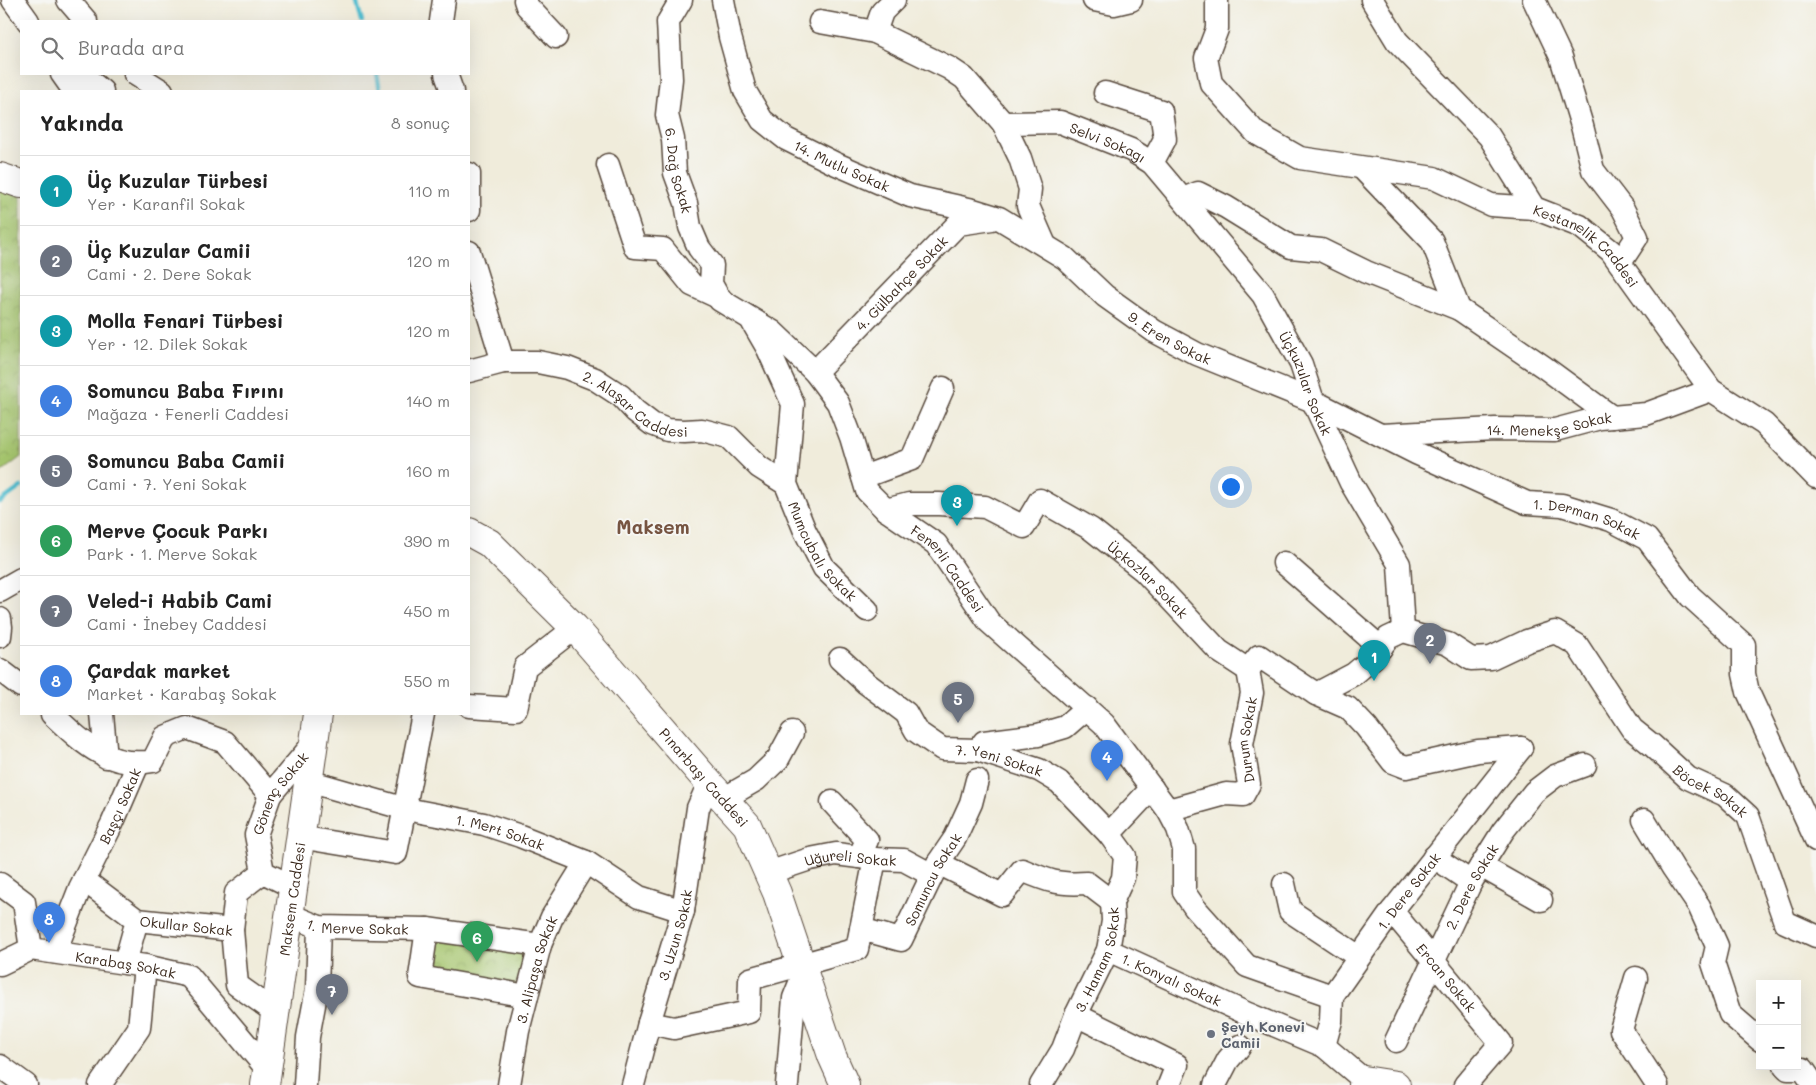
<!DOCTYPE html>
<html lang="tr">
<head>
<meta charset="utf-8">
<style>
  body { margin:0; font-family:Mali,sans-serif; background:#f6f6f6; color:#222 }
  .controls { position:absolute; right:15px; bottom:15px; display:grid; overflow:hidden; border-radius:0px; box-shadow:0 5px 20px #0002 }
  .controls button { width:45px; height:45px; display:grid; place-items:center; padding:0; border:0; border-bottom:1px solid #e0e0e0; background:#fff; color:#222; font:25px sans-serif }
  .you { position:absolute; left:1230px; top:486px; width:18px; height:18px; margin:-12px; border:4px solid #fff; border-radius:50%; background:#1a73e8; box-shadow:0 0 0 8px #1a73e833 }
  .badge { display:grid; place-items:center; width:32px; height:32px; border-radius:50%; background:#db2777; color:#fff; font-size:16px; font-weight:700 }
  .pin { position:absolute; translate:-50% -41px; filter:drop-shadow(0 1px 2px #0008) }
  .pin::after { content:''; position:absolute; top:26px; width:18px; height:15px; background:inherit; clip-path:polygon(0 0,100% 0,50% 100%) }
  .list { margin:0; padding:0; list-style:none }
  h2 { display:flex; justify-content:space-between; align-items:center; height:65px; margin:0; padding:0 20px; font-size:21px }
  h2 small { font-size:16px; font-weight:400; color:#767676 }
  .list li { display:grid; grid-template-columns:32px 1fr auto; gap:15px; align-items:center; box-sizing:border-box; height:70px; padding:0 20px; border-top:1px solid #e0e0e0 }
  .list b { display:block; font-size:19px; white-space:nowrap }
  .list p { margin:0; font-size:16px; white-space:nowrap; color:#767676 }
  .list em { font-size:16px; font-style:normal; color:#767676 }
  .icon { flex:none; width:28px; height:28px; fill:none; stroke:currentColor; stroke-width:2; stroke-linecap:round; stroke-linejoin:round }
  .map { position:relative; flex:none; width:1816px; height:1085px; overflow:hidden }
  .search { position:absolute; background:#fff; box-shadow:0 5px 20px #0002; left:20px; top:20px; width:450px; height:55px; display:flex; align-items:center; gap:12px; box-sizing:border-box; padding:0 18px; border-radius:0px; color:#767676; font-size:19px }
  .panel { position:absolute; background:#fff; box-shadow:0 5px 20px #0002; left:20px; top:90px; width:450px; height:625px; border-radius:0px }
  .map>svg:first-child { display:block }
  .park { fill:url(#park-crowns); stroke:#707846 }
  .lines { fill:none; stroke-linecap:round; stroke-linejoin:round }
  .stream { stroke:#55c0d1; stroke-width:4.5 }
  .minor-casing { stroke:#56473a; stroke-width:25 }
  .major-casing { stroke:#56473a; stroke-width:30 }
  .minor { stroke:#fff; stroke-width:22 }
  .major { stroke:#fff; stroke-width:28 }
  .worship-dot { fill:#6b7280; stroke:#f6f6f2; stroke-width:2 }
  .labels { text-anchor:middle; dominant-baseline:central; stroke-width:4; stroke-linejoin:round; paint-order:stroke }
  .street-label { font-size:14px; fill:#3b2a1e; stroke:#f6f6f2 }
  .worship-label { font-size:14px; font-weight:bold; fill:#5b616d; stroke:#f6f6f2; text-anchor:start }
  .district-label { font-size:19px; font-weight:bold; fill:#765441; stroke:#f6f6f2 }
</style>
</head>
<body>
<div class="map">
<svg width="1816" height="1085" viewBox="0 0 1816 1085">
  <defs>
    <pattern id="park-crowns" width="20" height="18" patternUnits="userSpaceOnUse" patternTransform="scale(1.25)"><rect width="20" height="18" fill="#a5c56d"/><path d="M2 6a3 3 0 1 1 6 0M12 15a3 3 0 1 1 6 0" fill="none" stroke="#8fa95e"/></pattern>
  </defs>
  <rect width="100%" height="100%" fill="#f6f6f2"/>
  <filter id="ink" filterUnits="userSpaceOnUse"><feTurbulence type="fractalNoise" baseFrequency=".02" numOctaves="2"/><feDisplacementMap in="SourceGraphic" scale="10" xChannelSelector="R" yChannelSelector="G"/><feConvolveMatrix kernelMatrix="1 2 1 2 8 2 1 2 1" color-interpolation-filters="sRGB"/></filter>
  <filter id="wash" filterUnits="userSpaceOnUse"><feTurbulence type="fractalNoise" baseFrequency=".0096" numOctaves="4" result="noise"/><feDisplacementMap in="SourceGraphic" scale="20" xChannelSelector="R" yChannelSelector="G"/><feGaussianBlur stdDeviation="1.12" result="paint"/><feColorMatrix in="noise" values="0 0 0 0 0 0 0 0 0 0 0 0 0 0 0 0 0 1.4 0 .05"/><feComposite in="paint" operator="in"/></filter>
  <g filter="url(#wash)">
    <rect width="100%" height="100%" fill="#f0ecdb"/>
    <g class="park">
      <path d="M0,189L21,195V457L0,473Z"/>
      <path d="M433,934L530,951L514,988L426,973Z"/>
    </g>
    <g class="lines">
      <g class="stream">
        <path d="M356,0L362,21"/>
        <path d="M377,74L380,91"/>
        <path d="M0,502L21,487"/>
      </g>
    </g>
  </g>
  <g filter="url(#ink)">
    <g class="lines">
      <g class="minor-casing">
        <g id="minor">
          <path d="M13,0L28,21"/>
          <path d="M68,0L86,21"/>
          <path d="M525,0L527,6L556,37"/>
          <path id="s1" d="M681,0L668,22L671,79L667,115L673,139L675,173L686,203L690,227L699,248L712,265L711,284L720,300L773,332L815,372L838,403L851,437L867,491L886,510L936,544L989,622L1104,724L1168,810L1226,794L1243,795L1249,784L1242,744L1252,693L1248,670"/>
          <path id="s2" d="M723,0L730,37L745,91L762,120L786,139L834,163L910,196L973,210L999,218L1065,258L1105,296L1154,331L1197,354L1313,401L1416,453L1527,503L1562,505L1611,520L1647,539L1690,596L1744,645V674L1748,692L1816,840"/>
          <path d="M1094,0L1114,4L1131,0"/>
          <path d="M1217,0V29L1206,58L1211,83L1256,133L1300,158L1434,178L1491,205L1534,208"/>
          <path id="s3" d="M1372,0L1397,41L1489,136L1534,208L1580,226L1611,251L1711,390L1764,424L1816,477"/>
          <path d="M1534,0L1561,57L1582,126L1593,170L1623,209L1637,237L1620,263"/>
          <path d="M441,21L444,0"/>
          <path d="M820,22L875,32L949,68L964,78L1003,123L1020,158L1030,189L1028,206L1045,245"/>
          <path d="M875,32L882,12L894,0"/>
          <path d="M62,74L74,91"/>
          <path d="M81,74L102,91"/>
          <path d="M135,74L162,91"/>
          <path d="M446,74L452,91"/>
          <path d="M1105,93L1161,111L1165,139L1152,163"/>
          <path id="s4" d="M1003,123L1060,122L1131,150L1152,163L1263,295L1301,364L1313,401L1351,483L1399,564L1403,631"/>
          <path d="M608,165L635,247L663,249L692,285L720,298"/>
          <path d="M1362,168L1432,241L1459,309L1544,367L1612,417"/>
          <path d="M469,174V210"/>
          <path d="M1183,199L1198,193L1226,207L1291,247L1321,250L1366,272L1459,309"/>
          <path d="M469,252L503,362"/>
          <path id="s5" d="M753,323L768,349L793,404L786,484L805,531L824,568L867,610"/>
          <path id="s6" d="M469,371L503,362H538L567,368L595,379L621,396L635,411L652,424L667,430L684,431L702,430L729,437L759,467L786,484"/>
          <path id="s7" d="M815,372L958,224L992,219"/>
          <path id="s8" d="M1381,435L1495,429L1555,430L1600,418L1646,414L1711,390"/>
          <path d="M863,477L912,459L943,388"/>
          <path id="s9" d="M886,510L909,504H939L985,507L1024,527L1040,500L1091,529L1144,571L1219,651L1248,670"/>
          <path d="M1284,563L1381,648"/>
          <path d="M0,591L21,579"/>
          <path d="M0,619L1,627L0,636"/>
          <path id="s10" d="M840,659L866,683L906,713L916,731L942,749L978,750L1039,770L1059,782L1109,834"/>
          <path d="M0,670L21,686"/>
          <path id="s11" d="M1248,670L1259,656L1316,694L1354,674L1373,658L1388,638L1403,631L1448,644L1471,659L1491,658L1527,641L1555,632L1577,645L1632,729L1652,745L1688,778L1725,795L1748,816L1785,922L1816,936"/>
          <path d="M1316,694L1348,708L1366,727L1393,762L1406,767L1478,751L1521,748"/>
          <path d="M469,706L516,709L525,667L575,628"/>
          <path d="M52,714C82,742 108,769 153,761L165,737L187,728L225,742L270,795"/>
          <path d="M102,714L106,757"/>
          <path d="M978,750L984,742L1038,735L1065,727L1087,708"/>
          <path id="s12" d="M308,781L406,809L484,824L520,836L586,862L639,897L683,911"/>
          <path d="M723,799L756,780L778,759L792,733"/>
          <path d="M832,802L867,840L859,857"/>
          <path d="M1168,810L1178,829L1184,849V892L1195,908L1247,966L1332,996"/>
          <path d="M1644,820L1673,868L1699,906L1717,946L1713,963L1730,1014L1760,1040"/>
          <path d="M299,837L396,853L423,714"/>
          <path d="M1434,857L1471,882"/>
          <path d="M938,863L1002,895L1022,870C1048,881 1058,885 1087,883L1112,902"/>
          <path d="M1481,866L1541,900"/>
          <path d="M263,872L236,893L232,930L237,985L275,1012"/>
          <path id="s13" d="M768,873L810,859L836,854L875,859L904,860L932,875"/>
          <path id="s14" d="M84,880L137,920L232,930"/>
          <path d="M0,884L24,902L31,949"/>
          <path d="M1284,884L1290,911L1359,957"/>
          <path id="s15" d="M293,887L263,872L256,835L270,795L313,744"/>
          <path id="s16" d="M1392,911L1501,1043L1465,1085"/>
          <path id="s17" d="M290,915L319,927L427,929L540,945"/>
          <path d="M427,929L420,977L527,996"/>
          <path id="s18" d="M861,929L901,940L938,863L955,838L971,803L977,780"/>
          <path id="s19" d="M31,949L145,966L189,976L267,1069"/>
          <path id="s20" d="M1108,950L1248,1014L1324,1046L1364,1080"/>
          <path id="s21" d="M55,952L80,888L112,824L138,764"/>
          <path d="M125,963L137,920"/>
          <path d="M0,964L31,949"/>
          <path d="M1636,978L1621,1030L1657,1085"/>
          <path d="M1076,1015L1177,1065L1169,1085"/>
          <path d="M649,1023L674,1028L749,1012L750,979L857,949L875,859"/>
          <path id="s22" d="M1396,1041L1471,882L1503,831L1534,792L1555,776L1585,765"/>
          <path id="s23" d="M1324,1046L1331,1021L1332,996L1392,911L1521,748"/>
          <path d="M0,1066L26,1085"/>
          <path d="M1785,1066L1788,1069H1803L1814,1085"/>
          <path d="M100,1085L139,1028L145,966"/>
          <path d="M305,1085L308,1037L317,989L319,927"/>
          <path id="s24" d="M509,1085L518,1031L540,945L552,917L586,862"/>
          <path id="s25" d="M633,1085L649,1023L683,911L698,808L709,783"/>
          <path d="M787,1085L794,998L804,973"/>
          <path id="s26" d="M1041,1085L1063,1049L1076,1015L1108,950L1113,921L1112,902L1123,878L1125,856L1109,834L1152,788"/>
          <path d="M1215,1085L1228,1060L1240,1046"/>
        </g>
      </g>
      <g class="major-casing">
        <g id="major">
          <path d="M0,177L21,184"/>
          <path id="s27" d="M469,532L489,543L575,628L709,783L747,825L777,893L832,1056L845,1085"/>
          <path id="s28" d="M265,1085L318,714"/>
          <path d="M1363,1085L1364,1080L1396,1085"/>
        </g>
      </g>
      <use href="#minor" class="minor"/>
      <use href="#major" class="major"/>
    </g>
  </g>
  <circle class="worship-dot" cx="1211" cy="1034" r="5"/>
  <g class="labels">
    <g class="street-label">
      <text stroke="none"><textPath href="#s4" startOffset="109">Selvi Sokagı</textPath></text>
      <text stroke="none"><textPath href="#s2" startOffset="220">14. Mutlu Sokak</textPath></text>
      <text stroke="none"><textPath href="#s1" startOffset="176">6. Dağ Sokak</textPath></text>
      <text stroke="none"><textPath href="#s3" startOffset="331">Kestanelik Caddesi</textPath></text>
      <text stroke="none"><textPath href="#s7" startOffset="124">4. Gülbahçe Sokak</textPath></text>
      <text stroke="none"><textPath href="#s2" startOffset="596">9. Eren Sokak</textPath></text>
      <text stroke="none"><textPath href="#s4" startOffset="429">Üçkuzular Sokak</textPath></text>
      <text stroke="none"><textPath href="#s6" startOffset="179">2. Alaşar Caddesi</textPath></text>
      <text stroke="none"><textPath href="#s8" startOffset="169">14. Menekşe Sokak</textPath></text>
      <text stroke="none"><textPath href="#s2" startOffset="1052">1. Derman Sokak</textPath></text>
      <text stroke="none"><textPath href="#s5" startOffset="248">Mumcubalı Sokak</textPath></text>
      <text stroke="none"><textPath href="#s1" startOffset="680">Fenerli Caddesi</textPath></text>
      <text stroke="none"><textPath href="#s9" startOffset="310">Üçkozlar Sokak</textPath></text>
      <text stroke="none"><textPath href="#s1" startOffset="1144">Durum Sokak</textPath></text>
      <text stroke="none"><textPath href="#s10" startOffset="196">7. Yeni Sokak</textPath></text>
      <text stroke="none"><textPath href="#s27" startOffset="341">Pınarbaşı Caddesi</textPath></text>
      <text stroke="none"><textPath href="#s11" startOffset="586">Böcek Sokak</textPath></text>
      <text stroke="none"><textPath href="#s15" startOffset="120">Gönenç Sokak</textPath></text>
      <text stroke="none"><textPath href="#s21" startOffset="160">Başçı Sokak</textPath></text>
      <text stroke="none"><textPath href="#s12" startOffset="199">1. Mert Sokak</textPath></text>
      <text stroke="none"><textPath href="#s13" startOffset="85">Uğureli Sokak</textPath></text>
      <text stroke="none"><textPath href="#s18" startOffset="110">Somuncu Sokak</textPath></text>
      <text stroke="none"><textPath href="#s22" startOffset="172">2. Dere Sokak</textPath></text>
      <text stroke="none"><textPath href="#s23" startOffset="181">1. Dere Sokak</textPath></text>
      <text stroke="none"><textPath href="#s28" startOffset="188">Maksem Caddesi</textPath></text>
      <text stroke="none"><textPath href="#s14" startOffset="116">Okullar Sokak</textPath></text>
      <text stroke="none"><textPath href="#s17" startOffset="70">1. Merve Sokak</textPath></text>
      <text stroke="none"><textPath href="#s25" startOffset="156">3. Uzun Sokak</textPath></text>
      <text stroke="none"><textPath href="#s26" startOffset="139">3. Hamam Sokak</textPath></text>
      <text stroke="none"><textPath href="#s19" startOffset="96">Karabaş Sokak</textPath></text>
      <text stroke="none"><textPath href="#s24" startOffset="119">3. Alipaşa Sokak</textPath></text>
      <text stroke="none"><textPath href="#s16" startOffset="86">Ercan Sokak</textPath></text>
      <text stroke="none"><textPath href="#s20" startOffset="70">1. Konyalı Sokak</textPath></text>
    </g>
    <g class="worship-label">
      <text x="1221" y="1026">Şeyh Konevi<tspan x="1221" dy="16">Camii</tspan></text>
    </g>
    <g class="district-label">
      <text x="653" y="526">Maksem</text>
    </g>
  </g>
</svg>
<div class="controls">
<button>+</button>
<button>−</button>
</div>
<div class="you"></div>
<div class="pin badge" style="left:1374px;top:681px;background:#0f9aa8">1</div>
<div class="pin badge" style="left:1430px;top:664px;background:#6b7280">2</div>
<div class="pin badge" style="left:957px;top:526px;background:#0f9aa8">3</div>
<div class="pin badge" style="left:1107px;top:781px;background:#3f7fe0">4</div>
<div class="pin badge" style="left:958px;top:723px;background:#6b7280">5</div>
<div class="pin badge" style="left:477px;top:962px;background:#2e9e5b">6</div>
<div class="pin badge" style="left:332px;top:1015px;background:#6b7280">7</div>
<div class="pin badge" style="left:49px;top:943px;background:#3f7fe0">8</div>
<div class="search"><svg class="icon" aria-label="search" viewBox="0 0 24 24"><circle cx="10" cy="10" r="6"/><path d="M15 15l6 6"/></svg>Burada ara</div>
<section class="panel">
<h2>Yakında<small>8 sonuç</small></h2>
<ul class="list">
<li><span class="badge" style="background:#0f9aa8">1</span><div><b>Üç Kuzular Türbesi</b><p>Yer · Karanfil Sokak</p></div><em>110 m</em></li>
<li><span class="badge" style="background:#6b7280">2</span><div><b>Üç Kuzular Camii</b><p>Cami · 2. Dere Sokak</p></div><em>120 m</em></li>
<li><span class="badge" style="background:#0f9aa8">3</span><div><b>Molla Fenari Türbesi</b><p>Yer · 12. Dilek Sokak</p></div><em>120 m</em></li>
<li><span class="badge" style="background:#3f7fe0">4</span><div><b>Somuncu Baba Fırını</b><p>Mağaza · Fenerli Caddesi</p></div><em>140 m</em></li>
<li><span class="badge" style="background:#6b7280">5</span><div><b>Somuncu Baba Camii</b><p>Cami · 7. Yeni Sokak</p></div><em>160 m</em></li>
<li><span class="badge" style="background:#2e9e5b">6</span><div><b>Merve Çocuk Parkı</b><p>Park · 1. Merve Sokak</p></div><em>390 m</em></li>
<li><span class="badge" style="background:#6b7280">7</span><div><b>Veled-i Habib Cami</b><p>Cami · İnebey Caddesi</p></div><em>450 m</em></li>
<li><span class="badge" style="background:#3f7fe0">8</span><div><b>Çardak market</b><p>Market · Karabaş Sokak</p></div><em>550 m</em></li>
</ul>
</section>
</div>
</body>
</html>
